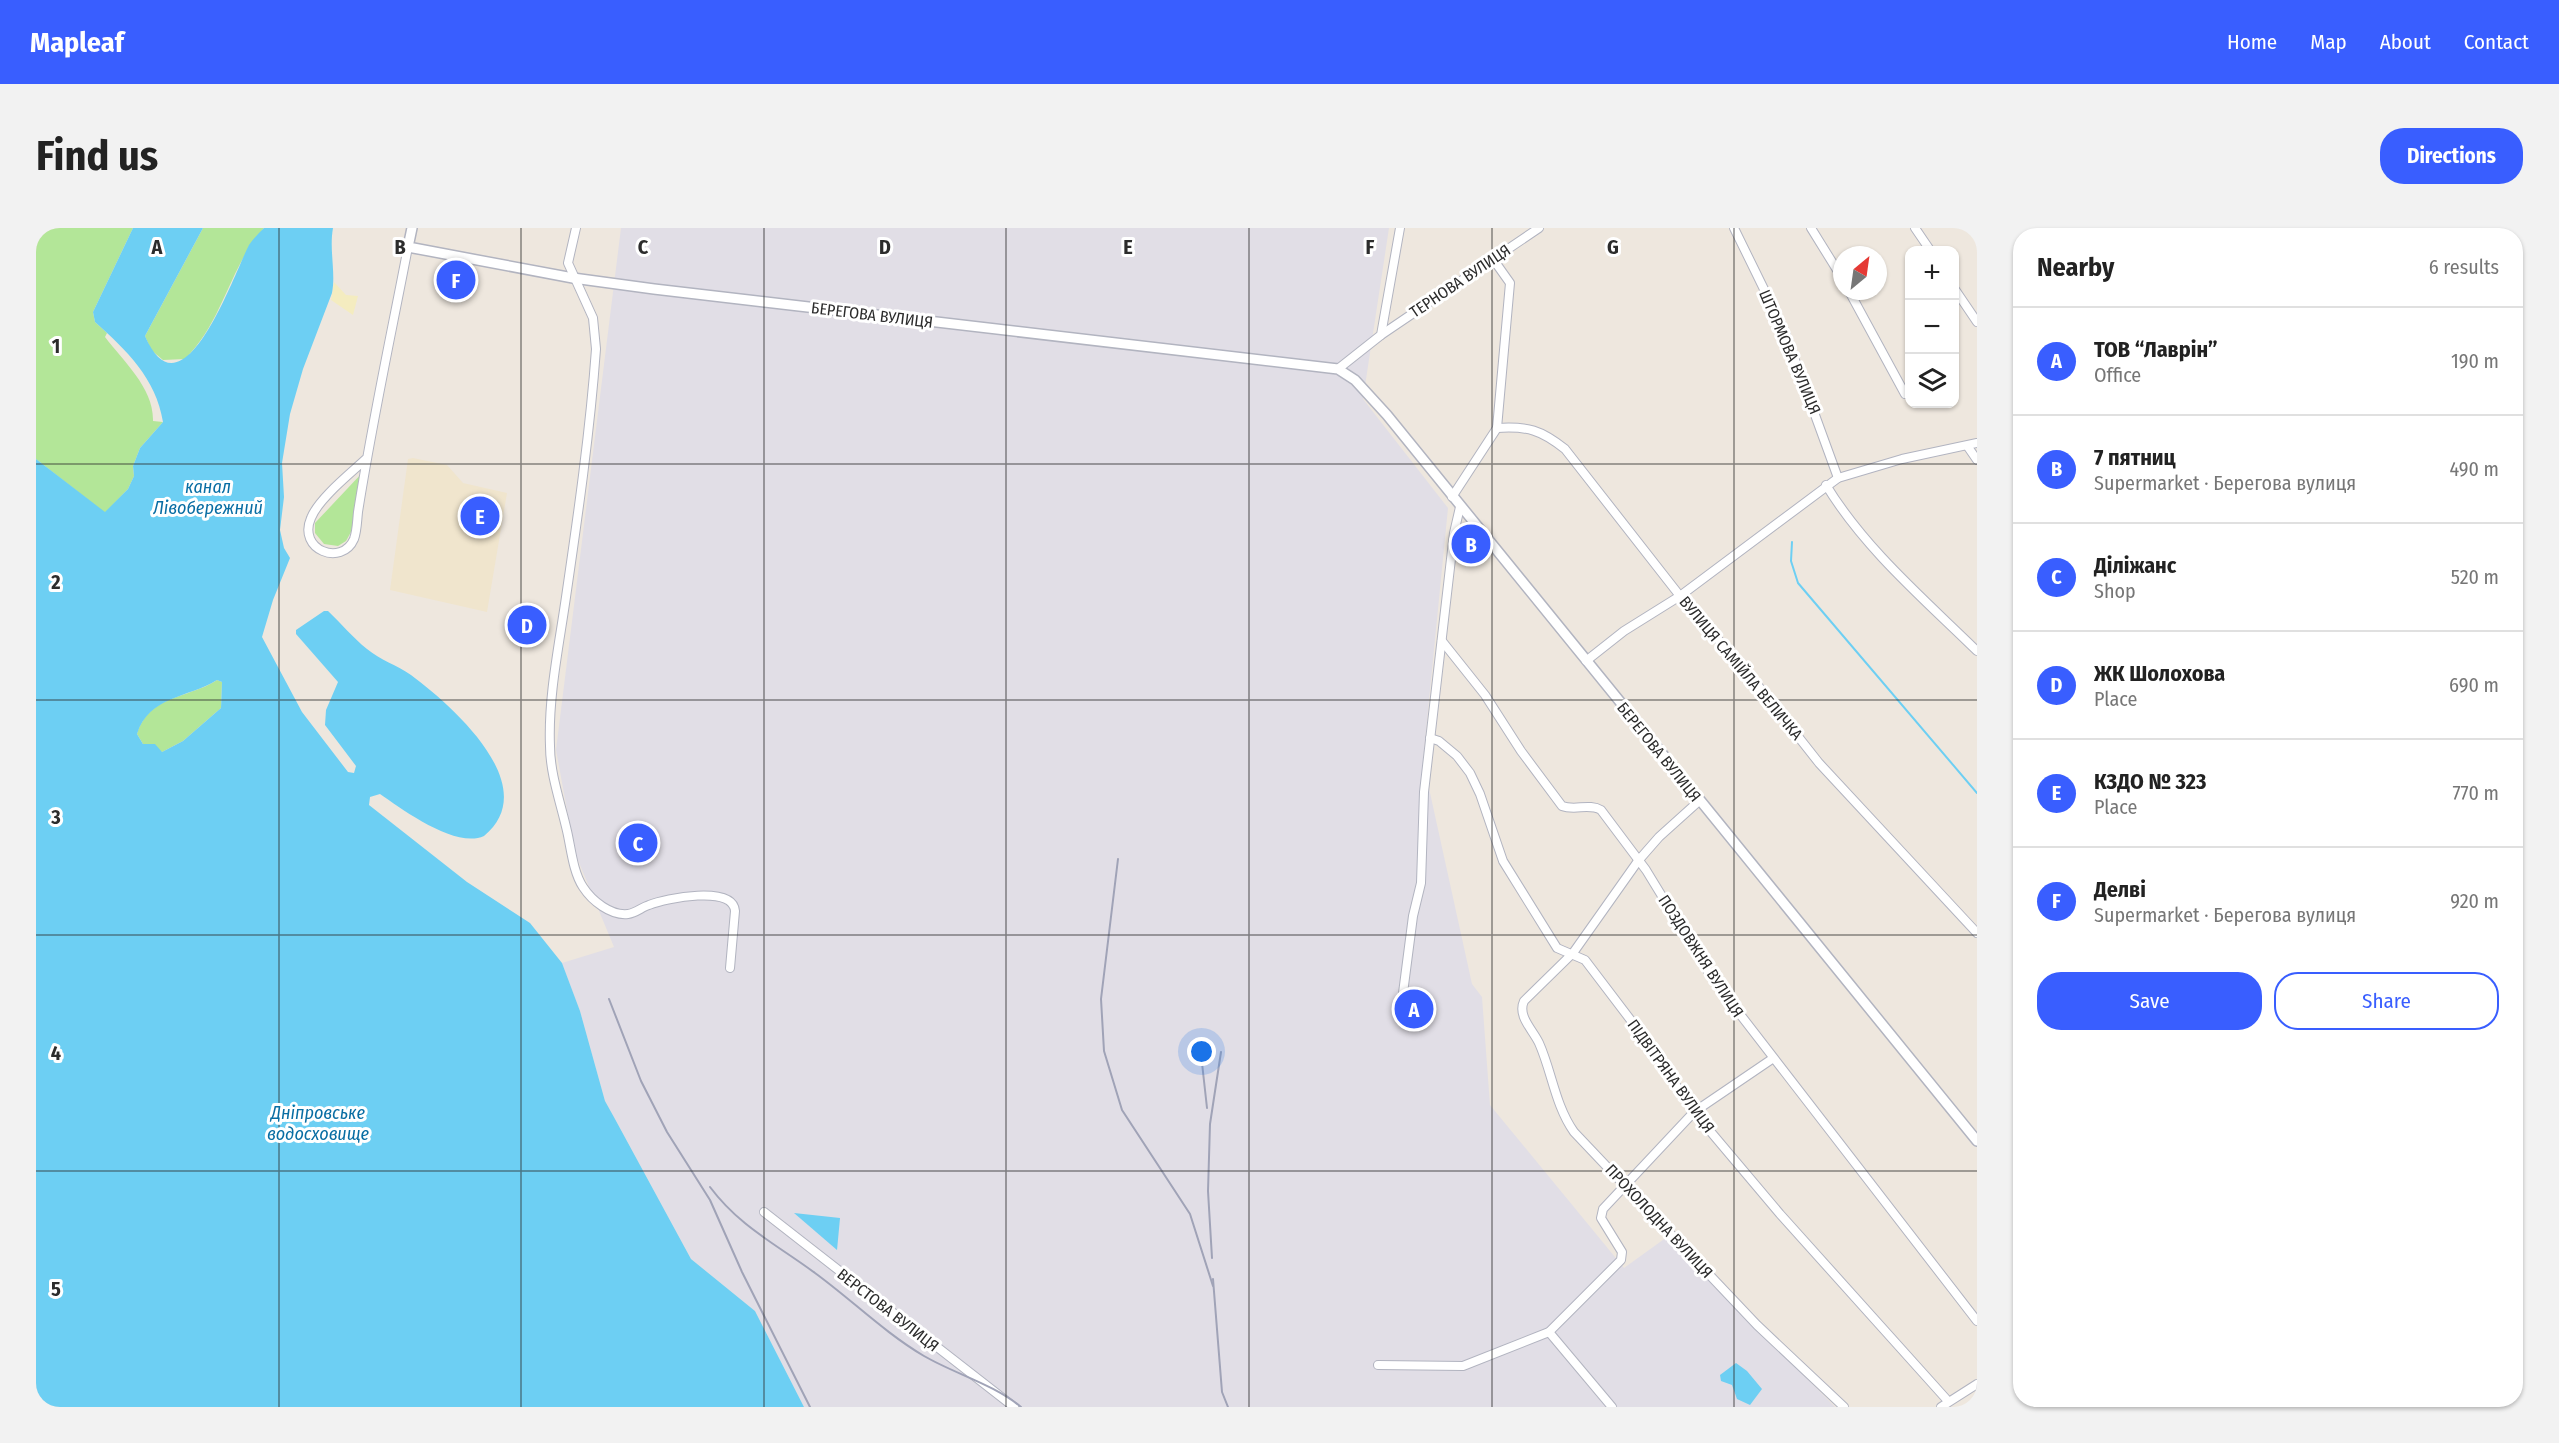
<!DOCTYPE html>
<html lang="en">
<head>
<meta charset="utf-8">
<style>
  body { margin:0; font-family:"Fira Sans Condensed",sans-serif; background:#f2f2f2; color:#222 }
  .controls { position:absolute; right:18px; top:18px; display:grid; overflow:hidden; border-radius:12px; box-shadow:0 2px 4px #0004 }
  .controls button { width:54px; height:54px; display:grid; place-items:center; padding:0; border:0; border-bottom:2px solid #e0e0e0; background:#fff; color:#222; font:30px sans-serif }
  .compass { position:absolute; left:1797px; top:18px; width:54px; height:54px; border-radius:50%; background:#fff; box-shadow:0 2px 4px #0004; rotate:29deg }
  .you { position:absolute; left:1166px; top:824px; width:21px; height:21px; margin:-15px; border:4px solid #fff; border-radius:50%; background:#1a73e8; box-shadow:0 0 0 9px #1a73e833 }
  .badge { display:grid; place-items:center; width:39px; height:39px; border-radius:50%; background:#395eff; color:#fff; font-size:20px; font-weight:700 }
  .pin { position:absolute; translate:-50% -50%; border:3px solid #fff; box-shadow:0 2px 6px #0006 }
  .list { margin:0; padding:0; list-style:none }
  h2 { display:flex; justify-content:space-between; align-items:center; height:78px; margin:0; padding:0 24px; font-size:26px }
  h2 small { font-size:20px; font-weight:400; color:#767676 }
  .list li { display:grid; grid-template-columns:39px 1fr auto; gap:18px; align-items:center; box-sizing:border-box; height:108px; padding:0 24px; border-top:2px solid #e0e0e0 }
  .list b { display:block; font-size:22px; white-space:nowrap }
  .list p { margin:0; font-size:20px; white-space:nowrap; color:#767676 }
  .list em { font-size:20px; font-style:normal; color:#767676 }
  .actions { display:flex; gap:12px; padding:18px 24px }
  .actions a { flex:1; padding:14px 0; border:2px solid #395eff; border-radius:24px; text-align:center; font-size:21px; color:#395eff }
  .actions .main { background:#395eff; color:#fff }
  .icon { flex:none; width:33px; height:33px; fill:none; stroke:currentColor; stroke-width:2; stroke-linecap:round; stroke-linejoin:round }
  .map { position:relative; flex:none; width:1941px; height:1179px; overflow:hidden; border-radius:24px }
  header { display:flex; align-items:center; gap:36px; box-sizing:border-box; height:84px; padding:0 30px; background:#395eff; color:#fff }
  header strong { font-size:28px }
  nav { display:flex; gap:33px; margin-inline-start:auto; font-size:21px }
  .intro { display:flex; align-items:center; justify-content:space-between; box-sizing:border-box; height:144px; padding:0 36px }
  h1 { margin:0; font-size:42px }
  .button { padding:15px 27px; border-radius:24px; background:#395eff; color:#fff; font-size:21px; font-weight:700 }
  main { display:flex; gap:36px; padding:0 36px }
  aside { flex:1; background:#fff; border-radius:24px; box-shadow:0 2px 4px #0004 }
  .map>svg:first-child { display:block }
  .industrial { fill:#e1dee6 }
  .education { fill:#f0e5cd }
  .green { fill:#b3e698 }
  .sand { fill:#f4ecc0 }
  .water { fill:#6dcff3; fill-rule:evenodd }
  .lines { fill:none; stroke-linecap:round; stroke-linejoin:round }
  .stream { stroke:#6dcff3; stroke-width:2 }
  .minor-casing { stroke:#b2b4c0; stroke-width:10 }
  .tertiary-casing { stroke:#b2b4c0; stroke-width:12 }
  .minor { stroke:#fff; stroke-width:8 }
  .tertiary { stroke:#fff; stroke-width:9 }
  .rail { stroke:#a0a3b7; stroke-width:2 }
  .grid { fill:none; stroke:#2c2c2c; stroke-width:1.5; stroke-opacity:0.55 }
  .labels { text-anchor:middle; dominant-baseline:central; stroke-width:6; stroke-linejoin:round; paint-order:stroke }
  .street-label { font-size:16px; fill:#2c2c2c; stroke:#fff }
  .water-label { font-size:18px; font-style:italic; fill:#086da3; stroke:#fff }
  .grid-label { font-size:20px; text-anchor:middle; font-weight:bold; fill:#2c2c2c; stroke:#fff; stroke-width:6; stroke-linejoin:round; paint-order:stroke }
</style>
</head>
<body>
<header>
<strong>Mapleaf</strong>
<nav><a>Home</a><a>Map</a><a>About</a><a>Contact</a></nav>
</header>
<div class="intro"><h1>Find us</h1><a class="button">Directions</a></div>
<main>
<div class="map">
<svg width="1941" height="1179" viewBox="0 0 1941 1179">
  <rect width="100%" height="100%" fill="#eee7de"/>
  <path class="industrial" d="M585,0H1353L1327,171L1412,280L1387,533L1436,756L1446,769L1454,877L1588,1040L1631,1009L1799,1179H768L719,1083L655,1031L579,891L569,873L544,783L526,735L578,719L539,625L520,522Z"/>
  <path class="education" d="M377,230L411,237L427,255L471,265L451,384L354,362L372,231Z"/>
  <g class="green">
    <path d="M0,0H97L57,84L59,94L71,105L69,109C87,133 118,160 117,193L127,194L104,220L97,238L98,248L92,261L69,285L0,231Z"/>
    <path d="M167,0H228C193,39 188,92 149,131L127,132L115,122L109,108Z"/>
    <path d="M327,244L315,304L310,313L302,318L288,316L279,305V295Z"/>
    <path d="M181,452L186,454L185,480L147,513L126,524L107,516L101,506C114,466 152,471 181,452Z"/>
  </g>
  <path class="sand" d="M298,54L310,67L322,68L317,87L295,72Z"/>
  <g class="water">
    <path d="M97,0H167L109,108C147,196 199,43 213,17C217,11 223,5 228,0H297C293,22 300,44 296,65L267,141L254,186L246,235L248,269L244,302L248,320L254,330L237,372L226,409L266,484L312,544L318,545L320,538L289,497L290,482L302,454L260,406V402L288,383H292C305,395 317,410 331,421C344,432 361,437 375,447C414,476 509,558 448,608C420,621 367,582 344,566L334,569L333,577L431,654L494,695L526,735L544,783L569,873L579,891L655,1031L719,1083L768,1179H0V231L69,284L92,261L98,248L97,238L104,220L127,194C120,150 90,122 59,94L57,84ZM181,452L186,454L185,480L147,513L126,524L119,516H107L101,506C113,468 152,470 181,452Z"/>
    <path d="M758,985L804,990L801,1022Z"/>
    <path d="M1700,1135L1711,1143L1726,1161L1714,1177L1701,1171L1696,1157L1685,1153L1684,1147Z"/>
  </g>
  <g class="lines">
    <path class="stream" d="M1756,314L1755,333L1762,355L1941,565"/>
    <g class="minor-casing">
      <g id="minor">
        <path d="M540,0L532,35L557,90L560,121C554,204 542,287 530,369C523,418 512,469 514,518C514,546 525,576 531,603C535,620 537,644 547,659C556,673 575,688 592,686C600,685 606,679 613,677C630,670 697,657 699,683L694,740"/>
        <path d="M1698,0L1748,102L1802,250"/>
        <path d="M1775,0L1806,50"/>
        <path d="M1879,0L1894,22"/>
        <path d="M1918,60L1941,94"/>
        <path d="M1813,63L1869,166"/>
        <path d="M1345,107L1503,0"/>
        <path d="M1302,141L1345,107L1364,0"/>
        <path d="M1461,200C1492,198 1505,202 1529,221L1644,368L1716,450L1783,535L1941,705"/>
        <path d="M1932,219L1941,232"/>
        <path d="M331,230C315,245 283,270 275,290C261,322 306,339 318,311C321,303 321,293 322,284C336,195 355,107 372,19"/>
        <path d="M1790,257C1829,321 1888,371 1941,423"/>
        <path d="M1416,269L1461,200L1474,55L1457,31"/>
        <path d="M1406,413L1449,467L1485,523L1526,578C1539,583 1553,575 1565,582L1610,642L1676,750L1941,1093"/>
        <path d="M1550,433L1588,403L1644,368L1802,250L1866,231L1941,215"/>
        <path d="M1394,510L1403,513L1421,528L1434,545L1444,566L1467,633L1521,720L1549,732L1606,807L1658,884L1744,986L1912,1173"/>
        <path d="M1663,573L1623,609L1602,633L1537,725L1488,773C1481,788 1497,802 1503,815C1516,844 1519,877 1538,904L1721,1097L1808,1179"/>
        <path d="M1367,765L1377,688L1385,655L1388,564L1418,305L1424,279"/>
        <path d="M728,984L978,1179"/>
        <path d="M1513,1104L1576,1179"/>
        <path d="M1342,1137L1427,1138L1513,1104L1585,1032L1586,1024L1565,990L1567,981L1658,884L1736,831"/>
        <path d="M1905,1179L1941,1156"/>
      </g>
    </g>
    <g class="tertiary-casing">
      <path id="tertiary" d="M376,0L372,19L537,50L618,61L1302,141L1319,152L1351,187L1941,913"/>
    </g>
    <use href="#minor" class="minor"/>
    <use href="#tertiary" class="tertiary"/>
    <g class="rail">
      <path d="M1082,631L1065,771L1068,823L1086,882L1154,986L1177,1058"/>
      <path d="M573,771L605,853L631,904L674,972L706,1044L774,1179"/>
      <path d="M1166,835L1171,880"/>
      <path d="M674,959C704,999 740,1016 779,1045C816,1072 849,1105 888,1128C919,1146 957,1156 985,1179"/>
      <path d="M1176,1030L1172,963L1174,896L1185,824"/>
      <path d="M1177,1051L1186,1164L1192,1179"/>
    </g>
  </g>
  <path class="grid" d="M243,0V1179M485,0V1179M728,0V1179M970,0V1179M1213,0V1179M1456,0V1179M1698,0V1179M0,236H1941M0,472H1941M0,707H1941M0,943H1941"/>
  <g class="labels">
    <g class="street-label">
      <text transform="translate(1424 53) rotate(-34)">ТЕРНОВА ВУЛИЦЯ</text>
      <text transform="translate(836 87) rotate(7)">БЕРЕГОВА ВУЛИЦЯ</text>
      <text transform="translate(1754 124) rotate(67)">ШТОРМОВА ВУЛИЦЯ</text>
      <text transform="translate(1705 440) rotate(50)">ВУЛИЦЯ САМІЙЛА ВЕЛИЧКА</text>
      <text transform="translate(1623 524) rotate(51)">БЕРЕГОВА ВУЛИЦЯ</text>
      <text transform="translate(1665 728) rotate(57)">ПОЗДОВЖНЯ ВУЛИЦЯ</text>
      <text transform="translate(1635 848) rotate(54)">ПІДВІТРЯНА ВУЛИЦЯ</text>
      <text transform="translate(1623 993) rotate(47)">ПРОХОЛОДНА ВУЛИЦЯ</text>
      <text transform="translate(852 1082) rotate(38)">ВЕРСТОВА ВУЛИЦЯ</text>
    </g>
    <g class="water-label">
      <text x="172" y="259">канал<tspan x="172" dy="21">Лівобережний</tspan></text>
      <text x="282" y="885">Дніпровське<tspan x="282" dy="21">водосховище</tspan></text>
    </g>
  </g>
  <g class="grid-label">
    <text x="121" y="26">A</text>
    <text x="364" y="26">B</text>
    <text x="607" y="26">C</text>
    <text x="849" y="26">D</text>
    <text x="1092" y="26">E</text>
    <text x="1334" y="26">F</text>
    <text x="1577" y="26">G</text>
    <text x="20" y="125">1</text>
    <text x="20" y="361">2</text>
    <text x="20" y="596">3</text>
    <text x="20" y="832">4</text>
    <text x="20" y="1068">5</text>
  </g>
</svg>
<div class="controls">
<button>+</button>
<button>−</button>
<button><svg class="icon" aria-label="layers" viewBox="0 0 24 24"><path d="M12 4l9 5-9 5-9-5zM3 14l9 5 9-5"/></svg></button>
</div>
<svg class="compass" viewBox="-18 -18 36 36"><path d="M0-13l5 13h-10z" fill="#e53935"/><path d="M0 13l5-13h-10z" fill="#767676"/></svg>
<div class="you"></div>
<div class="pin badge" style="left:1378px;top:781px">A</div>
<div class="pin badge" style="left:1435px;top:316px">B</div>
<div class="pin badge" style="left:602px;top:615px">C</div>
<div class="pin badge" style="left:491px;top:397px">D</div>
<div class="pin badge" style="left:444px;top:288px">E</div>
<div class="pin badge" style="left:420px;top:52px">F</div>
</div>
<aside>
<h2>Nearby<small>6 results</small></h2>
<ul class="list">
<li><span class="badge">A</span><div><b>ТОВ “Лаврін”</b><p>Office</p></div><em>190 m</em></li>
<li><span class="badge">B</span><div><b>7 пятниц</b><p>Supermarket · Берегова вулиця</p></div><em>490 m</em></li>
<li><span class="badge">C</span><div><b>Діліжанс</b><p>Shop</p></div><em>520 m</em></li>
<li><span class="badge">D</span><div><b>ЖК Шолохова</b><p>Place</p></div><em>690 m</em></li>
<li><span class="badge">E</span><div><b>КЗДО № 323</b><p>Place</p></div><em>770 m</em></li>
<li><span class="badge">F</span><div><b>Делві</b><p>Supermarket · Берегова вулиця</p></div><em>920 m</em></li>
</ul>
<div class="actions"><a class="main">Save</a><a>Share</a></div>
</aside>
</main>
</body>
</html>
